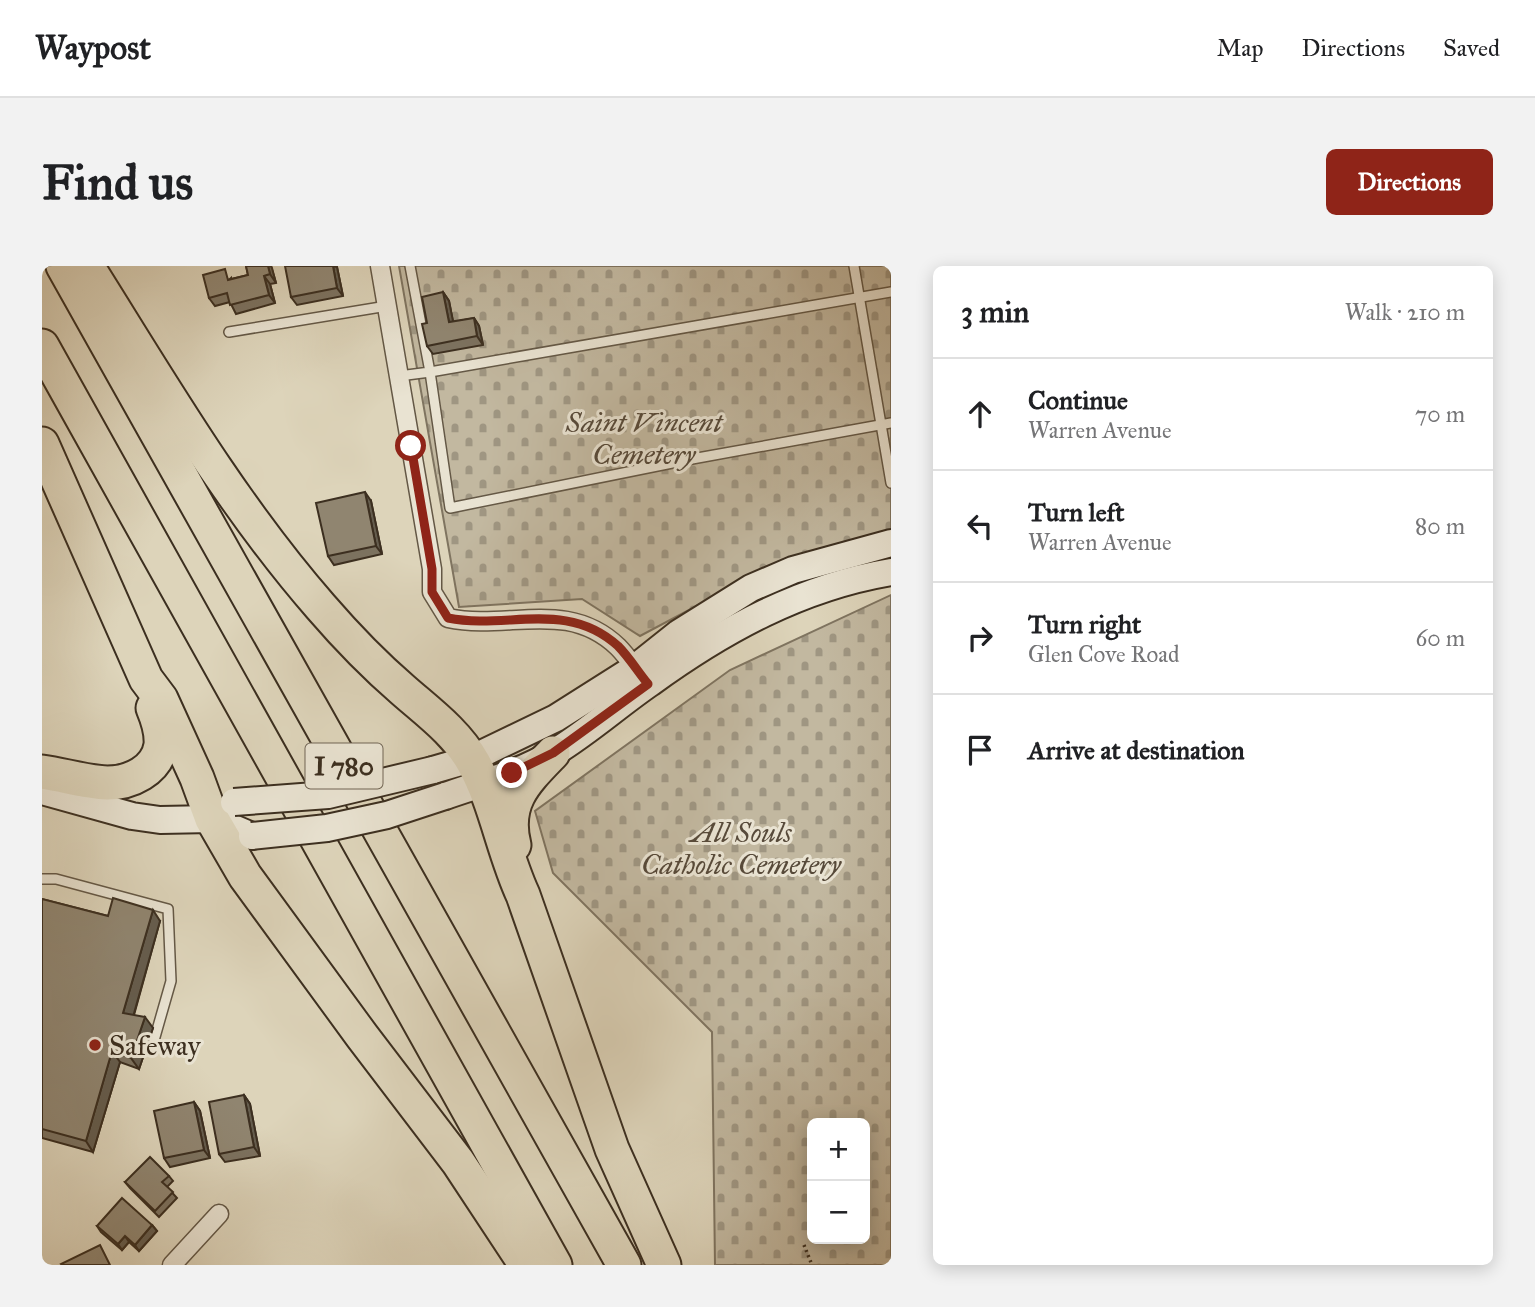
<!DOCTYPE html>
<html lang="en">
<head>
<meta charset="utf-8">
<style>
  body { margin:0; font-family:"IM FELL Great Primer",serif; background:#f2f2f2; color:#202124 }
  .controls { position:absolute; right:21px; bottom:21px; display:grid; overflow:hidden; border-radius:10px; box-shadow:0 4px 18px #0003 }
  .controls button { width:63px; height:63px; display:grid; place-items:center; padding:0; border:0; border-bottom:2px solid #e0e0e0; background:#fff; color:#202124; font:35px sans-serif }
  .stop { position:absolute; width:21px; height:21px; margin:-16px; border:5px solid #8f2418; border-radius:50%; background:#fff }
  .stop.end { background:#8f2418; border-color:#fff; box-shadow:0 2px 7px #0008 }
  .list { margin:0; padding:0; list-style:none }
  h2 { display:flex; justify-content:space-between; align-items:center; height:91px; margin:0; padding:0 28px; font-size:30px }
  h2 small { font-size:23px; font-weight:400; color:#757577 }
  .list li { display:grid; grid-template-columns:46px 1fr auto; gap:21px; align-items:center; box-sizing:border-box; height:112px; padding:0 28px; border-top:2px solid #e0e0e0 }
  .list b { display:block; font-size:26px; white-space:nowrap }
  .list p { margin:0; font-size:23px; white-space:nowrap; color:#757577 }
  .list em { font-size:23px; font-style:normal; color:#757577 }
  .icon { flex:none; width:38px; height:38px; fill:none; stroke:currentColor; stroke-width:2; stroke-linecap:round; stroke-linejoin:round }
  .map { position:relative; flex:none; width:849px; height:999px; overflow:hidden; border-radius:10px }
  header { display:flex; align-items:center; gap:42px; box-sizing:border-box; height:98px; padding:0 35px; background:#fff; border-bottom:2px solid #e0e0e0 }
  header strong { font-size:33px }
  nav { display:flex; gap:38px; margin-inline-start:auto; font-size:24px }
  .intro { display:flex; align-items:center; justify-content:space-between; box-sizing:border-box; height:168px; padding:0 42px }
  h1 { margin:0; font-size:49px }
  .button { padding:18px 32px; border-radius:10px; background:#8f2418; color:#fff; font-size:24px; font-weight:700 }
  main { display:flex; gap:42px; padding:0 42px }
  aside { flex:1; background:#fff; border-radius:10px; box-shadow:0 4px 18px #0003 }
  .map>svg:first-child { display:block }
  .cemetery { fill:url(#cemetery-stones); stroke:#7f7460; stroke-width:2; fill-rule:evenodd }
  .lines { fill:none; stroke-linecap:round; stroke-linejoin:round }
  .service-casing { stroke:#645846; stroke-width:12 }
  .minor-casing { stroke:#645846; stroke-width:21 }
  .secondary-casing { stroke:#3c2f20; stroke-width:30 }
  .motorway-casing { stroke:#3c2f20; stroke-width:37 }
  .path { stroke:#3c2f20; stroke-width:3.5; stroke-dasharray:2 3.5; stroke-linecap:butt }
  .service { stroke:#e9e3d2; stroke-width:9 }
  .minor { stroke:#e9e3d2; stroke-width:18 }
  .secondary { stroke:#e9e3d2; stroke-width:26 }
  .motorway { stroke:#ddd4ba; stroke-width:33 }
  .secondary-bridge-casing { stroke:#3c2f20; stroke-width:30; stroke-linecap:butt }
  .secondary-bridge { stroke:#e9e3d2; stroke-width:26 }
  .wall { fill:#7c7260; stroke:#3c2f20; stroke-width:2 }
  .shaded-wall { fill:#655d4e; stroke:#3c2f20; stroke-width:2 }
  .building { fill:#908570; stroke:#3c2f20; stroke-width:2 }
  .route { stroke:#8f2418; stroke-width:9 }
  .poi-dot { fill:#8f2418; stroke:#e9e3d2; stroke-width:2.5 }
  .labels { text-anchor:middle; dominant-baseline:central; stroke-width:6; stroke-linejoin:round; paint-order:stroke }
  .shield { fill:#e9e3d2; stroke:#706555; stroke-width:2 }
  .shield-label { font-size:26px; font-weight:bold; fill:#3c2f20 }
  .park-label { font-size:28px; font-style:italic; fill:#574a3a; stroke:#e9e3d2 }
  .poi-label { font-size:28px; fill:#3c2f20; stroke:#e9e3d2; text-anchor:start }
</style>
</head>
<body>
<header>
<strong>Waypost</strong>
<nav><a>Map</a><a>Directions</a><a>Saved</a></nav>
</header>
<div class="intro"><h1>Find us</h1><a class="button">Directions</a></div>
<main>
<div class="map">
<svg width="849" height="999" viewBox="0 0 849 999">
  <defs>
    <pattern id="cemetery-stones" width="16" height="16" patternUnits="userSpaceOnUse" patternTransform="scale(1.75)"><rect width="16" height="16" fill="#c2b8a0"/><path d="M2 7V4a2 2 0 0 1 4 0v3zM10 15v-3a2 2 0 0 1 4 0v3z" fill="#9f9682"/></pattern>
  </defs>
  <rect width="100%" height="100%" fill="#ddd4ba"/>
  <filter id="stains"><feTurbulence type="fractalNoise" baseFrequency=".00286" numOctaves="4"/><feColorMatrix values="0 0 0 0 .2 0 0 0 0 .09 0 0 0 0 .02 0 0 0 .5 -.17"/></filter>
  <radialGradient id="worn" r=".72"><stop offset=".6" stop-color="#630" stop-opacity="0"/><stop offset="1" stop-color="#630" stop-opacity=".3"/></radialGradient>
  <g class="cemetery">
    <path d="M357,0H849V272L728,301L598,370L540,333L417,341Z"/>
    <path d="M849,329V999H673L670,766L511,607L493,545L688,404ZM823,857V973H770V857Z"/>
  </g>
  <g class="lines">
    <g class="service-casing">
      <g id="service">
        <path d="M812,0L849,217"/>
        <path d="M849,26L388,106L408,242L650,193L849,157"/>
        <path d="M187,66L345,40"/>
        <path d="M357,110L388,106L368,0"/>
        <path d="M0,613H14L126,643L129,715L109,785"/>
      </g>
    </g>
    <g class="minor-casing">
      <g id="minor">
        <path d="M338,0L390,303V326L406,352C466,365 525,332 576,381C585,390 592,401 600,411"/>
        <path d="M130,999L177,948"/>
      </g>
    </g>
    <g class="secondary-casing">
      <g id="secondary">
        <path d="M391,504L429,493L514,452L593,402L637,367L709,322L751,304L849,277"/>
        <path d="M0,525L90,550L118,554L170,553L210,570"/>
        <path d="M403,530C440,517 479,507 513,486C546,466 576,439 608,417C681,364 759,321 849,306"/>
      </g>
    </g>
    <g class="motorway-casing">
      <g id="motorway">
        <path d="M21,0L582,999"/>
        <path d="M45,0C118,116 188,237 279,341C304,370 332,399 361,424C386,446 414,466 431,496C454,537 461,586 481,629L570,883L622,999"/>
        <path d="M0,80L513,999"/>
        <path d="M0,178L104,413L119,433L155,512L170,553L203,610L320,770L416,896L484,999"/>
        <path d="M0,506C21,509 44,516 65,517C88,517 115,505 119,479C120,466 116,454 111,442"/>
        <path d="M472,579C461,536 484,515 511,487"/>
      </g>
    </g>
    <path class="path" d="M762,979L770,999"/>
    <use href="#service" class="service"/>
    <use href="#minor" class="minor"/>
    <use href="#secondary" class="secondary"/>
    <use href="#motorway" class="motorway"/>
    <g class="secondary-bridge-casing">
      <g id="secondary-bridge">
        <path d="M192,536L286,529L391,504"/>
        <path d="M210,570L285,562L345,549L403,530"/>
      </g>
    </g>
    <use href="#secondary-bridge" class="secondary-bridge"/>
  </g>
  <g class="wall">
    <path d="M204,0H229L234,17L228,18L233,37L194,48L188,36L173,40L167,32L189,12V13L206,9Z"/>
    <path d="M295,1L301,30L255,39L249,31Z"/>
    <path d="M401,26L407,35L411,56L432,52L437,60L441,79L391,88L385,80V57Z"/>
    <path d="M329,235L340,288L292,299L286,290Z"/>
    <path d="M0,633L66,650L118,655L92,749L111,762L97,803L78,796L51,886L0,872Z"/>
    <path d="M202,829L208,838L218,890L183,896L177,888Z"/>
    <path d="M152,836L158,845L168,892L128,901L122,892Z"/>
    <path d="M127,910L131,915L125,921L135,932L117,951L88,922L83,916Z"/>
    <path d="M110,959L115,965L97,985L87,976L80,984L59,966L55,960Z"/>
  </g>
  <g class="shaded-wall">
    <path d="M226,0H229L230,2L234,17L228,8Z"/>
    <path d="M291,0L295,1L301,30L295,22Z"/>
    <path d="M222,10L228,18L233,37L227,29Z"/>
    <path d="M401,26L407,35L413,65L407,56Z"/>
    <path d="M432,52L437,60L441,79L435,70Z"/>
    <path d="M323,226L329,235L340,288L334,280Z"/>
    <path d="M111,644L118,655L89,758L81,747Z"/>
    <path d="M103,751L111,762L97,803L89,792Z"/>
    <path d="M70,785L78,796L51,886L44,875Z"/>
    <path d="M202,829L208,838L218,890L212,881Z"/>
    <path d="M152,836L158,845L168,892L162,884Z"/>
    <path d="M110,959L115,965L97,985L93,979Z"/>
    <path d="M83,970L87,976L80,984L76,978Z"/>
  </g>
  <g class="building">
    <path d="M204,0H226L228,8L222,10L227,29L188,39L185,27L167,32L161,9L183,3L186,14L206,9Z"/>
    <path d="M243,0H291L295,22L249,31Z"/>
    <path d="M401,26L407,56L432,52L435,70L385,80L380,58L385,57L380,31Z"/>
    <path d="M323,226L334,280L286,290L274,237Z"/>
    <path d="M71,632L111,644L81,747L103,751L89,792L70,785L44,875L0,863V633L66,650Z"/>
    <path d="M202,829L212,881L177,888L167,836Z"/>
    <path d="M152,836L162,884L122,892L112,845Z"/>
    <path d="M108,891L127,910L120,916L131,926L113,945L83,916Z"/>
    <path d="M80,932L110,959L93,979L83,970L76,978L55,960Z"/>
    <path d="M58,979L68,999H20L19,998Z"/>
  </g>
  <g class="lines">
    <path class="route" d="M369,180L390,303V326L406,352C465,364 524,333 576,380C587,391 596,406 606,418L511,487L470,507"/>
  </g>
  <circle class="poi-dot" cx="53" cy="779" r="7"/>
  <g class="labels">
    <rect class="shield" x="263.5" y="477.5" width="77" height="45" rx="5"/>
    <g class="shield-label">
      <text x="302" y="500">I 780</text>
    </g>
    <g class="park-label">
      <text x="602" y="156">Saint Vincent<tspan x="602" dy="32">Cemetery</tspan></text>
      <text x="699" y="566">All Souls<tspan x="699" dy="32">Catholic Cemetery</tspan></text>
    </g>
    <g class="poi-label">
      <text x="67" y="779">Safeway</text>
    </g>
  </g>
  <rect width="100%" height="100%" filter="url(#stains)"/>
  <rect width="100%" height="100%" fill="url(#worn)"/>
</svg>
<div class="controls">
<button>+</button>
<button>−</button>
</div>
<div class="stop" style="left:369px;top:180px"></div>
<div class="stop end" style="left:470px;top:507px"></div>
</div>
<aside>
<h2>3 min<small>Walk · 210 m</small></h2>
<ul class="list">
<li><svg class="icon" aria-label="ahead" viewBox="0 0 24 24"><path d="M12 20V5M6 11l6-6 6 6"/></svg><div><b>Continue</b><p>Warren Avenue</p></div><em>70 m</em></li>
<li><svg class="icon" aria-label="left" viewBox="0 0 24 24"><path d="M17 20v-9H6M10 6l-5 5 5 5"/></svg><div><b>Turn left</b><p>Warren Avenue</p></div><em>80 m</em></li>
<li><svg class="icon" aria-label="right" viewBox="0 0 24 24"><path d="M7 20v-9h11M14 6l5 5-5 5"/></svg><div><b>Turn right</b><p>Glen Cove Road</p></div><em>60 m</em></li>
<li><svg class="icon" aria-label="arrive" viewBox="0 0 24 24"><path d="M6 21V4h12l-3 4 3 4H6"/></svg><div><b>Arrive at destination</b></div></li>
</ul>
</aside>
</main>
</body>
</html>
